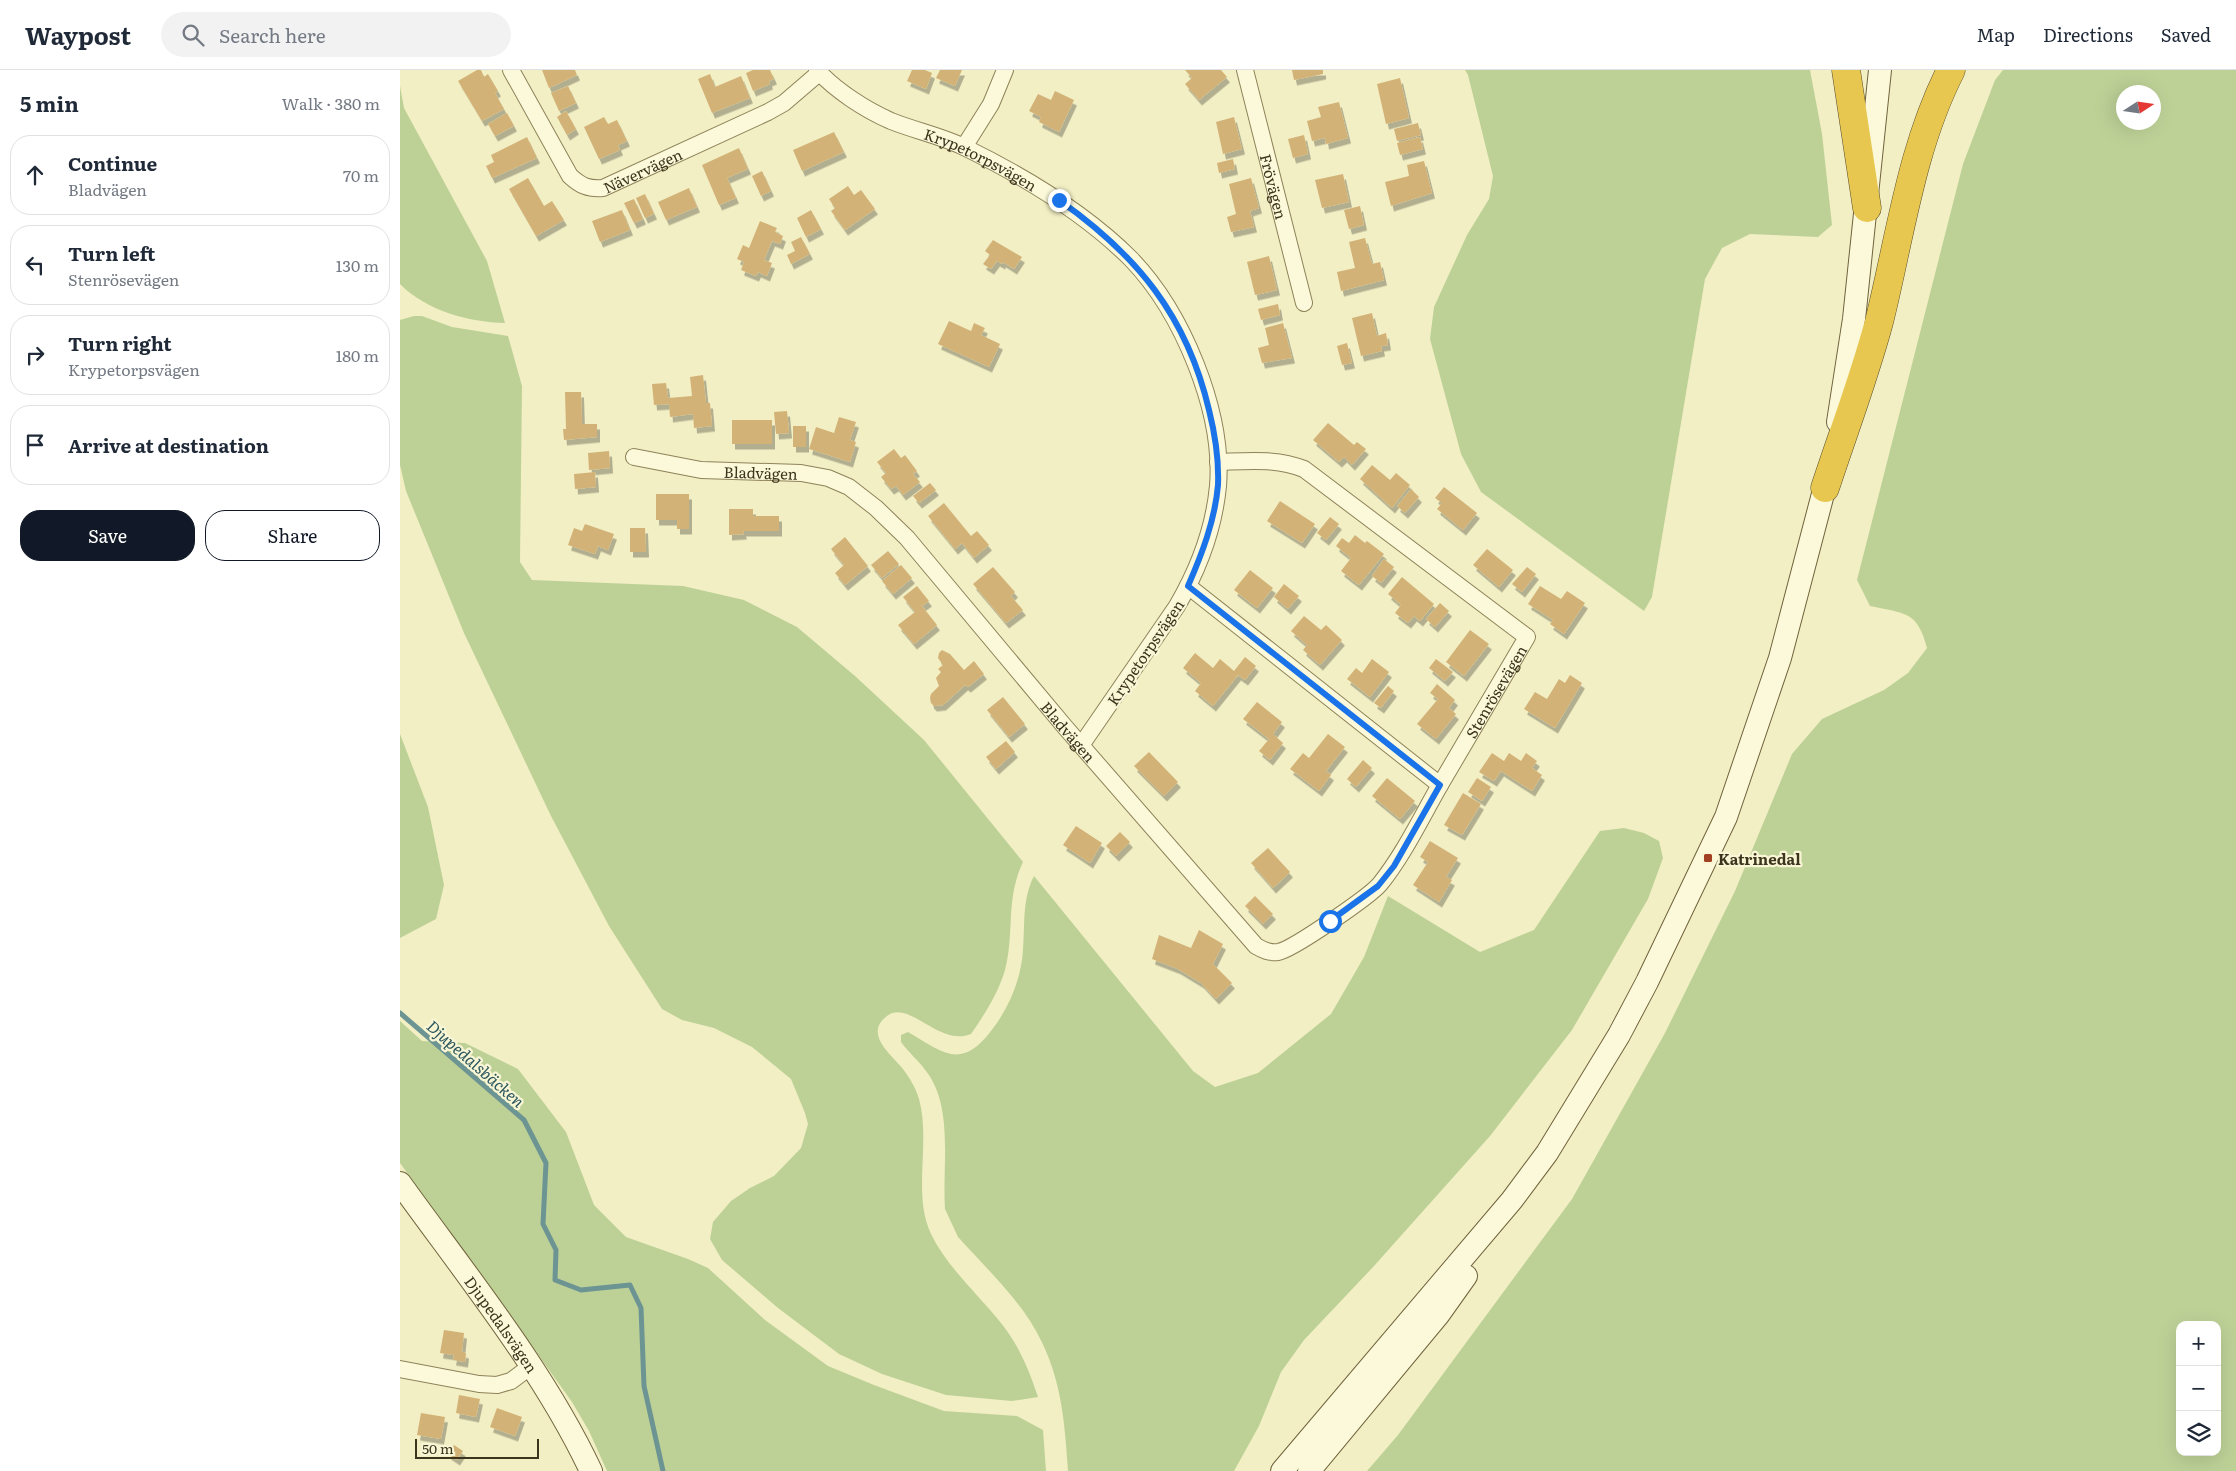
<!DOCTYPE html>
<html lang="en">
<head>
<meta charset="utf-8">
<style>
  body { margin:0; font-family:Literata,serif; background:#f2f2f3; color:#1f2937 }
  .controls { position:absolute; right:15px; bottom:15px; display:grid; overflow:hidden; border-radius:10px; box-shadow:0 5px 20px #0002 }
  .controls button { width:45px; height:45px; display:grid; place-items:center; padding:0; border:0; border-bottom:1px solid #e0e1e3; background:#fff; color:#1f2937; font:25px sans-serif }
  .compass { position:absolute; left:1716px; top:15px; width:45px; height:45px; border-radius:50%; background:#fff; box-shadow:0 5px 20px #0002; rotate:78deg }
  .scale { position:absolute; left:15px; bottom:12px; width:124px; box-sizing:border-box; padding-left:5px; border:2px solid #3d341e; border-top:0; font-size:14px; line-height:18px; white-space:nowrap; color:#3d341e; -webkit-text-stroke:4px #f8f6d5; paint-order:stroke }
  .stop { position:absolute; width:15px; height:15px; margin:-11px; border:4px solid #1a73e8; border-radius:50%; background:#fff }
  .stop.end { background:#1a73e8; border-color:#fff; box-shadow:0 1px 5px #0008 }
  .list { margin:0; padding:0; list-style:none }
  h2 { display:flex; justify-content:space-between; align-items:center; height:65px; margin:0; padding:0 20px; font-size:21px }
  h2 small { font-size:16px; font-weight:400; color:#747a83 }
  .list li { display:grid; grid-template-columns:32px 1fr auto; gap:15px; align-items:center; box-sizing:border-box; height:80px; margin:0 10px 10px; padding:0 10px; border:1px solid #e0e1e3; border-radius:20px }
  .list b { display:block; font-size:19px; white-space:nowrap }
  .list p { margin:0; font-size:16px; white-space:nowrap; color:#747a83 }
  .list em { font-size:16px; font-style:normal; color:#747a83 }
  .actions { display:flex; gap:10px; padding:15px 20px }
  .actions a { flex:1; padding:11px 0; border:1px solid #111827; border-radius:20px; text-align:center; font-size:18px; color:#111827 }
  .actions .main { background:#111827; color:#fff }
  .icon { flex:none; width:28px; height:28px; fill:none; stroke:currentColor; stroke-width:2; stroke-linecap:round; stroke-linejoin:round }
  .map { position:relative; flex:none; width:1836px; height:1401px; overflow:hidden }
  header { display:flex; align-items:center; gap:30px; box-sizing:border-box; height:70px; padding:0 25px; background:#fff; border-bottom:1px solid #e0e1e3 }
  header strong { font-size:24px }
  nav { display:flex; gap:28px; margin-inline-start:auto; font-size:18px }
  .search { width:350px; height:45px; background:#f2f2f3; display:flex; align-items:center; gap:12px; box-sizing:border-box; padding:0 18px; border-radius:28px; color:#747a83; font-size:19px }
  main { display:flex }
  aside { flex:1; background:#fff }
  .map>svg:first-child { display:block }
  .green { fill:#bdd197; fill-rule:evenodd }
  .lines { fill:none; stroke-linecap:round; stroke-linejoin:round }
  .stream { stroke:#6c9493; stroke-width:5 }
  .building { fill:#d3b277; filter:url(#shadow) }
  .street-casing { stroke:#8e8259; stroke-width:18 }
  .secondary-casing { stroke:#70623c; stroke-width:24 }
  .highway-casing { stroke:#5c4e2d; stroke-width:29 }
  .street { stroke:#fbf9d9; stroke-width:16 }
  .secondary { stroke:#fbf9d9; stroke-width:22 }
  .highway { stroke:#e7c74f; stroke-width:28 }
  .route { stroke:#1a73e8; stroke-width:6 }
  .poi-dot { fill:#a24024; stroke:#f8f6d5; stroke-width:2 }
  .labels { text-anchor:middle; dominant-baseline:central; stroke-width:4.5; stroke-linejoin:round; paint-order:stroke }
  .street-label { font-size:15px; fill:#3d341e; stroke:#f8f6d5 }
  .poi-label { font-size:15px; font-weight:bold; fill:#3d341e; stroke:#f8f6d5; text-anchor:start }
  .water-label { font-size:16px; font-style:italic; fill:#2c565e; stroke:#f8f6d5 }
</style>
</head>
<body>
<header>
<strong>Waypost</strong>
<div class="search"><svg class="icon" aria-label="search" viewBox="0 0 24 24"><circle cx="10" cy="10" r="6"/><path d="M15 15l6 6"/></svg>Search here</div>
<nav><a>Map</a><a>Directions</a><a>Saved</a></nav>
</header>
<main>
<aside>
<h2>5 min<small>Walk · 380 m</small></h2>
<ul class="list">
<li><svg class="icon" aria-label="ahead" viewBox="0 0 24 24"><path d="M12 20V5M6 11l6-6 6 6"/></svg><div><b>Continue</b><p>Bladvägen</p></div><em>70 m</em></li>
<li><svg class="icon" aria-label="left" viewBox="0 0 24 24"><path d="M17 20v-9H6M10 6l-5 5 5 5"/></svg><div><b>Turn left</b><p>Stenrösevägen</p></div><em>130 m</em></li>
<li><svg class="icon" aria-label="right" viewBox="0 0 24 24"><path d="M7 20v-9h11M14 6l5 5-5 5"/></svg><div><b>Turn right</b><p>Krypetorpsvägen</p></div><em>180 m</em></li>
<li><svg class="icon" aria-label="arrive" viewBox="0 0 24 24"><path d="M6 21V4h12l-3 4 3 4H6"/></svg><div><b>Arrive at destination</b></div></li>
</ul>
<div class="actions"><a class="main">Save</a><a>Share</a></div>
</aside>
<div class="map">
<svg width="1836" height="1401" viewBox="0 0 1836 1401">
  <defs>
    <filter id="shadow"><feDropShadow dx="3" dy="5.5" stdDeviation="0" flood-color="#0004"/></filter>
  </defs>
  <rect width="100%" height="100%" fill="#f2efc4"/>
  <g class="green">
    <path d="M1065,0H1410L1422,64L1432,155L1418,167L1350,164L1322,178L1305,209L1252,527L1244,541L1081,422L1061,384L1030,269L1034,237L1067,165L1089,129L1093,106L1068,5Z"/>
    <path d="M1603,0H1836V1401H967L998,1365L1172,1129L1265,963L1335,821L1392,684L1422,649L1484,620L1508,603L1527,578C1517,540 1505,544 1470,536L1457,510L1563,94L1595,10ZM1724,22H1754V52H1724ZM1780,1255H1817V1382H1780Z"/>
    <path d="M0,16L4,38L87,191L105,253C68,252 27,241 0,214Z"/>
    <path d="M14,246H22L52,257L108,266L122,316L120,492L132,510L283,516L344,530L397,557L455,606L524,670L623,792C605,830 615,862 605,900C598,924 584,945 571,964C539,977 509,929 487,946C463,964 492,985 503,999C509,1007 516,1018 519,1029C531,1072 512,1124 531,1164C547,1197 578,1224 601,1253C619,1275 629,1300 638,1327L612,1331L546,1325L482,1304L439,1284L378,1238L322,1190L310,1169L313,1152L331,1131L350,1118L374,1106L401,1078L408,1054L405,1043L391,1009L352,977L314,958L282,950L262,939L209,856L151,746L64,563L6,421L0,395V250Z"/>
    <path d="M0,664L28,737L44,815L36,849L0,868Z"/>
    <path d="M1224,758L1244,763L1259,771L1263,788L1248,829L1172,960L1090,1066L974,1196L904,1270L881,1302L859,1356L834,1401H668C664,1341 660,1293 624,1242C606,1217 579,1190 558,1167L545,1139C542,1096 554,1037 526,1001C519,991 509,983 501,972V965L508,962C544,983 561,1000 591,961C609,938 621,910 623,880C625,855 622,829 634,806L793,1001L815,1017L858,1003L931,944L964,887L988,826L1080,882L1134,860L1200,761Z"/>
    <path d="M0,951L22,971L65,973L118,999L166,1062L194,1135L226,1167L288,1189L308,1198L365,1250L428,1296L474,1315L544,1341L617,1346L643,1360L646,1401H207L189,1361L172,1332L0,1093Z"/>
  </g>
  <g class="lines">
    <path class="stream" d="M0,943L124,1050L146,1093L143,1154L156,1180L155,1210L181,1220L230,1215L241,1238L244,1316L263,1401"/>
  </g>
  <g class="building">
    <path d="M77,0H81L84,7L88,4L98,21L95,23L104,39L82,51L58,11Z"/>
    <path d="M142,0H175L177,5L149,18Z"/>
    <path d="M353,0H370L374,9L369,11L370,14L353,21L346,3Z"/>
    <path d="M512,0H525L532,3L526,19L507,11Z"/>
    <path d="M540,0H562L555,16L536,8Z"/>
    <path d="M785,0H821L827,7L799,30L785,14L792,8Z"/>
    <path d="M892,0H923V4L894,10Z"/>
    <path d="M310,4L315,17L341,6L350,28L312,43L298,9Z"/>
    <path d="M1000,8L1009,48L986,54L977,14Z"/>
    <path d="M168,16L176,33L159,41L151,23Z"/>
    <path d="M655,21L674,30L659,62L639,52L641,47L629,41L638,24L651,30Z"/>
    <path d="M939,32L948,68L926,74L925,68L912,71L907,51L921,47L918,37Z"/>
    <path d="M166,41L176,59L167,65L157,47Z"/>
    <path d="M107,43L114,56L95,66L88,54Z"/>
    <path d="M204,47L208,54L217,50L227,71L218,75L220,80L199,89L184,57Z"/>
    <path d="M834,47L842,79L823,84L816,52Z"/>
    <path d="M1018,53L1021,65L997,71L994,59Z"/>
    <path d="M434,62L444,82L402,101L393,80Z"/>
    <path d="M904,65L908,84L893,88L888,69Z"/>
    <path d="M127,67L137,88L92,108L86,96L94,92L91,85Z"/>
    <path d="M1020,67L1023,79L1000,85L997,73Z"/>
    <path d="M339,78L348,99L327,108L336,128L319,135L302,95Z"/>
    <path d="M833,89L835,99L819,103L817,93Z"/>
    <path d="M1024,91L1032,123L991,136L985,112L1009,106L1007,95Z"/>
    <path d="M362,101L371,121L361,126L352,106Z"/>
    <path d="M943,104L949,132L922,138L915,110Z"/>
    <path d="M128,108L144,136L152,131L164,150L136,166L109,119Z"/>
    <path d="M851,108L859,138L850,141L854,157L831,162L827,147L836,144L829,114Z"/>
    <path d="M448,116L454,125L461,120L475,139L445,160L431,141L435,138L429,129Z"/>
    <path d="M289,118L297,137L266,150L258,132Z"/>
    <path d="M245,124L254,144L245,148L236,128Z"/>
    <path d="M234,129L243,149L234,153L224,133Z"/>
    <path d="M960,136L964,155L949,159L944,140Z"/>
    <path d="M222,140L230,160L200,172L192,151Z"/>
    <path d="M411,140L421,159L406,167L397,148Z"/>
    <path d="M360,151L377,158L375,162L383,166L380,174L372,171L364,190L372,193L367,206L358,202L356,206L341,200L344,192L337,189L343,175L349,178Z"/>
    <path d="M401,167L410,184L391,194L387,185L395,181L391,172Z"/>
    <path d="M965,168L972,194L980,192L984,210L941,221L937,202L955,198L949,172Z"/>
    <path d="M593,170L622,187L614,199L603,192L602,194L597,191L591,199L583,194L590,185L585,181Z"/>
    <path d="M869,186L877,220L855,225L847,192Z"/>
    <path d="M878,234L880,245L861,250L858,239Z"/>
    <path d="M972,243L977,266L986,263L988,275L981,276L982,281L961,286L952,248Z"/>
    <path d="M549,251L571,261L574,253L585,258L581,265L600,274L589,297L538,274Z"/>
    <path d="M883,253L892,288L862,293L858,278L869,275L865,258Z"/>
    <path d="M947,273L952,293L942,295L937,276Z"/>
    <path d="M303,305L306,333H310L312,356L294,358L293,344L270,347L269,334L254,335L252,314L266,313L268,328L292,326L290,307Z"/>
    <path d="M165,322H181L182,354H197V367L164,370L163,359H166Z"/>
    <path d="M387,341L389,363L376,364L374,342Z"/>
    <path d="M439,347L456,352L450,370L456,372L450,392L409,379L416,357L434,363Z"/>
    <rect x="332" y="350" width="40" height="24"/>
    <path d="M928,353L954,375L957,372L966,379L952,395L944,387L939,392L913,370Z"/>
    <rect x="393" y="356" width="13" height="21"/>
    <path d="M494,379L501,388L505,385L517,401L513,404L520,412L503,425L496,416L491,419L481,407L486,403L477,392Z"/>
    <path d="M209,381L210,398L189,400L188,383Z"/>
    <path d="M972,395L990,410L996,403L1010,415L992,438L960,409Z"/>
    <path d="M195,402L196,417L175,419L174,404Z"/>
    <path d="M530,413L536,420L519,433L513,426Z"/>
    <path d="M1044,417L1077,443L1063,460L1037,439L1042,433L1035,428Z"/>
    <path d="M1011,419L1019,427L1005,443L997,436Z"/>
    <path d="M256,424H289V459H277V450H256Z"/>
    <path d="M880,431L915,454L902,473L867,451Z"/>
    <path d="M544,433L571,466L577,461L589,475L574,488L562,473L555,479L528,446Z"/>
    <path d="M329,439H353V446H379V461H343L344,464L329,465Z"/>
    <path d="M930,447L939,454L926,470L917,463Z"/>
    <path d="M185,454L214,464L208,480L198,476L195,484L168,475L174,458L182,461Z"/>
    <path d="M230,458H245L246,482H230Z"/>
    <path d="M955,465L965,473L967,471L984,484L959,515L941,501L951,488L936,476L942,468L949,473Z"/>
    <path d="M445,467L468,496L445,515L435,503L444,495L431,479Z"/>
    <path d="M1087,479L1113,500L1099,517L1073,495Z"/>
    <path d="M488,481L499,494L482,508L471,495Z"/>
    <path d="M984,489L994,497L981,513L972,506Z"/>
    <path d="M501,495L512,508L493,524L482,511Z"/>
    <path d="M593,497L615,522L611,526L623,540L606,553L573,514Z"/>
    <path d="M1127,497L1136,504L1122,522L1112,514Z"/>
    <path d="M850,500L873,518L857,538L834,520Z"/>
    <path d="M1002,507L1034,534L1020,551L1014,546L1008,553L995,543L1001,535L988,524Z"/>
    <path d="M884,514L899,526L888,539L874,527Z"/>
    <path d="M517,516L529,531L522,536L537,555L514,574L498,555L515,542L503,527Z"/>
    <path d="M1140,516L1161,529L1167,521L1185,533L1164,564L1150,554L1153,550L1128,534Z"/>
    <path d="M1040,533L1049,541L1035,557L1026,549Z"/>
    <path d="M904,546L921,560L926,555L942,570L920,595L903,580L907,575L891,561Z"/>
    <path d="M1070,560L1089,574L1064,606L1046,592Z"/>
    <path d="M542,580L550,584L564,600L574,591L584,604L568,617L565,615L543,635L534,636L531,633L530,628L531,624L539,616L536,608L541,602L538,599L543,595L538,588L539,583Z"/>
    <path d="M795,583L813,598L820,589L834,601L845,587L856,596L845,610L838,605L813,636L795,621L801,613L783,598Z"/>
    <path d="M972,589L989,602L970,627L947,609L956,598L962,603Z"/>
    <path d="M1036,589L1053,602L1045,611L1029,598Z"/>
    <path d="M1170,605L1182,613L1155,658L1124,639L1135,622L1147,629L1159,609L1165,613Z"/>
    <path d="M1037,614L1055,630L1049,638L1056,644L1036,669L1017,654L1038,629L1030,623Z"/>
    <path d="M988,616L994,621L981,638L974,633Z"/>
    <path d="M603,627L625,654L609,667L587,640Z"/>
    <path d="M857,632L882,652L873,664L883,673L870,690L859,681L869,669L843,649Z"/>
    <path d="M928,664L945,677L926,701L931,705L919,721L890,699L903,683L909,688Z"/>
    <path d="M606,671L615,682L596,699L586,687Z"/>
    <path d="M749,682L778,712L764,726L734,696Z"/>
    <path d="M1092,683L1104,691L1109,683L1121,691L1126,683L1137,691L1132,698L1142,705L1132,721L1101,701L1094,711L1079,702Z"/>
    <path d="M963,690L972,698L956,717L947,709Z"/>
    <path d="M987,708L1015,731L1000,749L972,726Z"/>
    <path d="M1077,708L1091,717L1082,731L1068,722Z"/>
    <path d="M1063,723L1081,734L1062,765L1044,755Z"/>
    <path d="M676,756L702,773L690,793L663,775Z"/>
    <path d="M720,762L730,772L716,786L706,776Z"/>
    <path d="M1030,771L1058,788L1046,807L1052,810L1039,832L1013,815L1028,792L1020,787Z"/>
    <path d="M868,778L890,802L873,818L851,793Z"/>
    <path d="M855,826L873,844L863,854L845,836Z"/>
    <path d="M799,860L823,874L813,894L832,913L816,929L801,913L778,899L752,889L759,865L791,878Z"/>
    <path d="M44,1260L64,1263L62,1282L66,1283L65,1292L53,1290L54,1285L40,1283Z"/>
    <path d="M59,1325L80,1329L76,1347L56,1343Z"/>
    <path d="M97,1338L122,1347L115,1366L90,1357Z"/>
    <path d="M21,1343L45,1347L41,1369L17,1365Z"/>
    <path d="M54,1375L63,1381L57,1390L48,1384Z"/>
  </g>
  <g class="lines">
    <g class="street-casing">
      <g id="street">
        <path id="s1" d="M111,0L170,106C181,116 188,119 203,118L368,42L384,33L419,3"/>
        <path id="s2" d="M417,0C436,21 466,40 491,51C516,61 542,66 566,78C625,107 684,142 731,189C782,242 824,341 818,416C814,458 798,500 777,536L682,674"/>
        <path id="s3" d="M845,0L904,233"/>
        <path d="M564,77L591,34L605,0"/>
        <path id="s4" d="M234,387L301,400L401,403L428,408L449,417L476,438L507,468L665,657L856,876C863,880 869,883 878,882C892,880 970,826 980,814C1004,784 1021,748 1040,715"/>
        <path id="s5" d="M788,516L1040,715L1127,567L904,399C876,388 848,391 818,392"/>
        <path d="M0,1299L79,1314L97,1315L111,1311L131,1296"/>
      </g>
    </g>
    <g class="secondary-casing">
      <g id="secondary">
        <path d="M1438,352L1454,249L1480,0"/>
        <path id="s6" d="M0,1113C66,1205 143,1299 191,1401"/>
        <path d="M882,1401L1112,1130L1147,1083L1219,965L1247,912L1326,747L1380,588L1429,401"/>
        <path d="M909,1401L1039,1244L1066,1206"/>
      </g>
    </g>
    <g class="highway-casing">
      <g id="highway">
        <path d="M1446,0L1467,138"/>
        <path d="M1425,418C1443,363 1464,308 1479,252C1500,168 1511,78 1551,0"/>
      </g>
    </g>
    <use href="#street" class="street"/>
    <use href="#secondary" class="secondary"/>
    <use href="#highway" class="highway"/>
  </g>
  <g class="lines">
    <path class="route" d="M659,130C737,185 787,246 809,340C815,364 819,390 818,415C815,450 802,484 788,516L1040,715L994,796L978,816L930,851"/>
  </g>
  <rect class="poi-dot" x="1303" y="783" width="10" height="10" rx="2.5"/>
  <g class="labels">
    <g class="street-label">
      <text stroke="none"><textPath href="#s2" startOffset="188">Krypetorpsvägen</textPath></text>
      <text stroke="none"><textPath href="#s1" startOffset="201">Nävervägen</textPath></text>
      <text stroke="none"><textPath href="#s3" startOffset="120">Frövägen</textPath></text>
      <text stroke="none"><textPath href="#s4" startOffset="128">Bladvägen</textPath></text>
      <text transform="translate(745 582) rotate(-56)">Krypetorpsvägen</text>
      <text stroke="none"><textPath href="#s5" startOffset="430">Stenrösevägen</textPath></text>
      <text stroke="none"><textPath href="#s4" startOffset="548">Bladvägen</textPath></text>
      <text stroke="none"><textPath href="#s6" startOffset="174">Djupedalsvägen</textPath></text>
    </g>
    <g class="poi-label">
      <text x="1318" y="788">Katrinedal</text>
    </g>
    <g class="water-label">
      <text transform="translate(76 993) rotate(41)">Djupedalsbäcken</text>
    </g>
  </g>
</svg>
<div class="controls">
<button>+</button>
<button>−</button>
<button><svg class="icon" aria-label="layers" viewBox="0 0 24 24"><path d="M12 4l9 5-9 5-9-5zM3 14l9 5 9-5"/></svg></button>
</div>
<svg class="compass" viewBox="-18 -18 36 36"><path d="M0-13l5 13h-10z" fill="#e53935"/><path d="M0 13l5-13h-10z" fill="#747a83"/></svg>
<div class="scale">50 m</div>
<div class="stop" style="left:930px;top:851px"></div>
<div class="stop end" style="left:659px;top:130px"></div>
</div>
</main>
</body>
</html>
